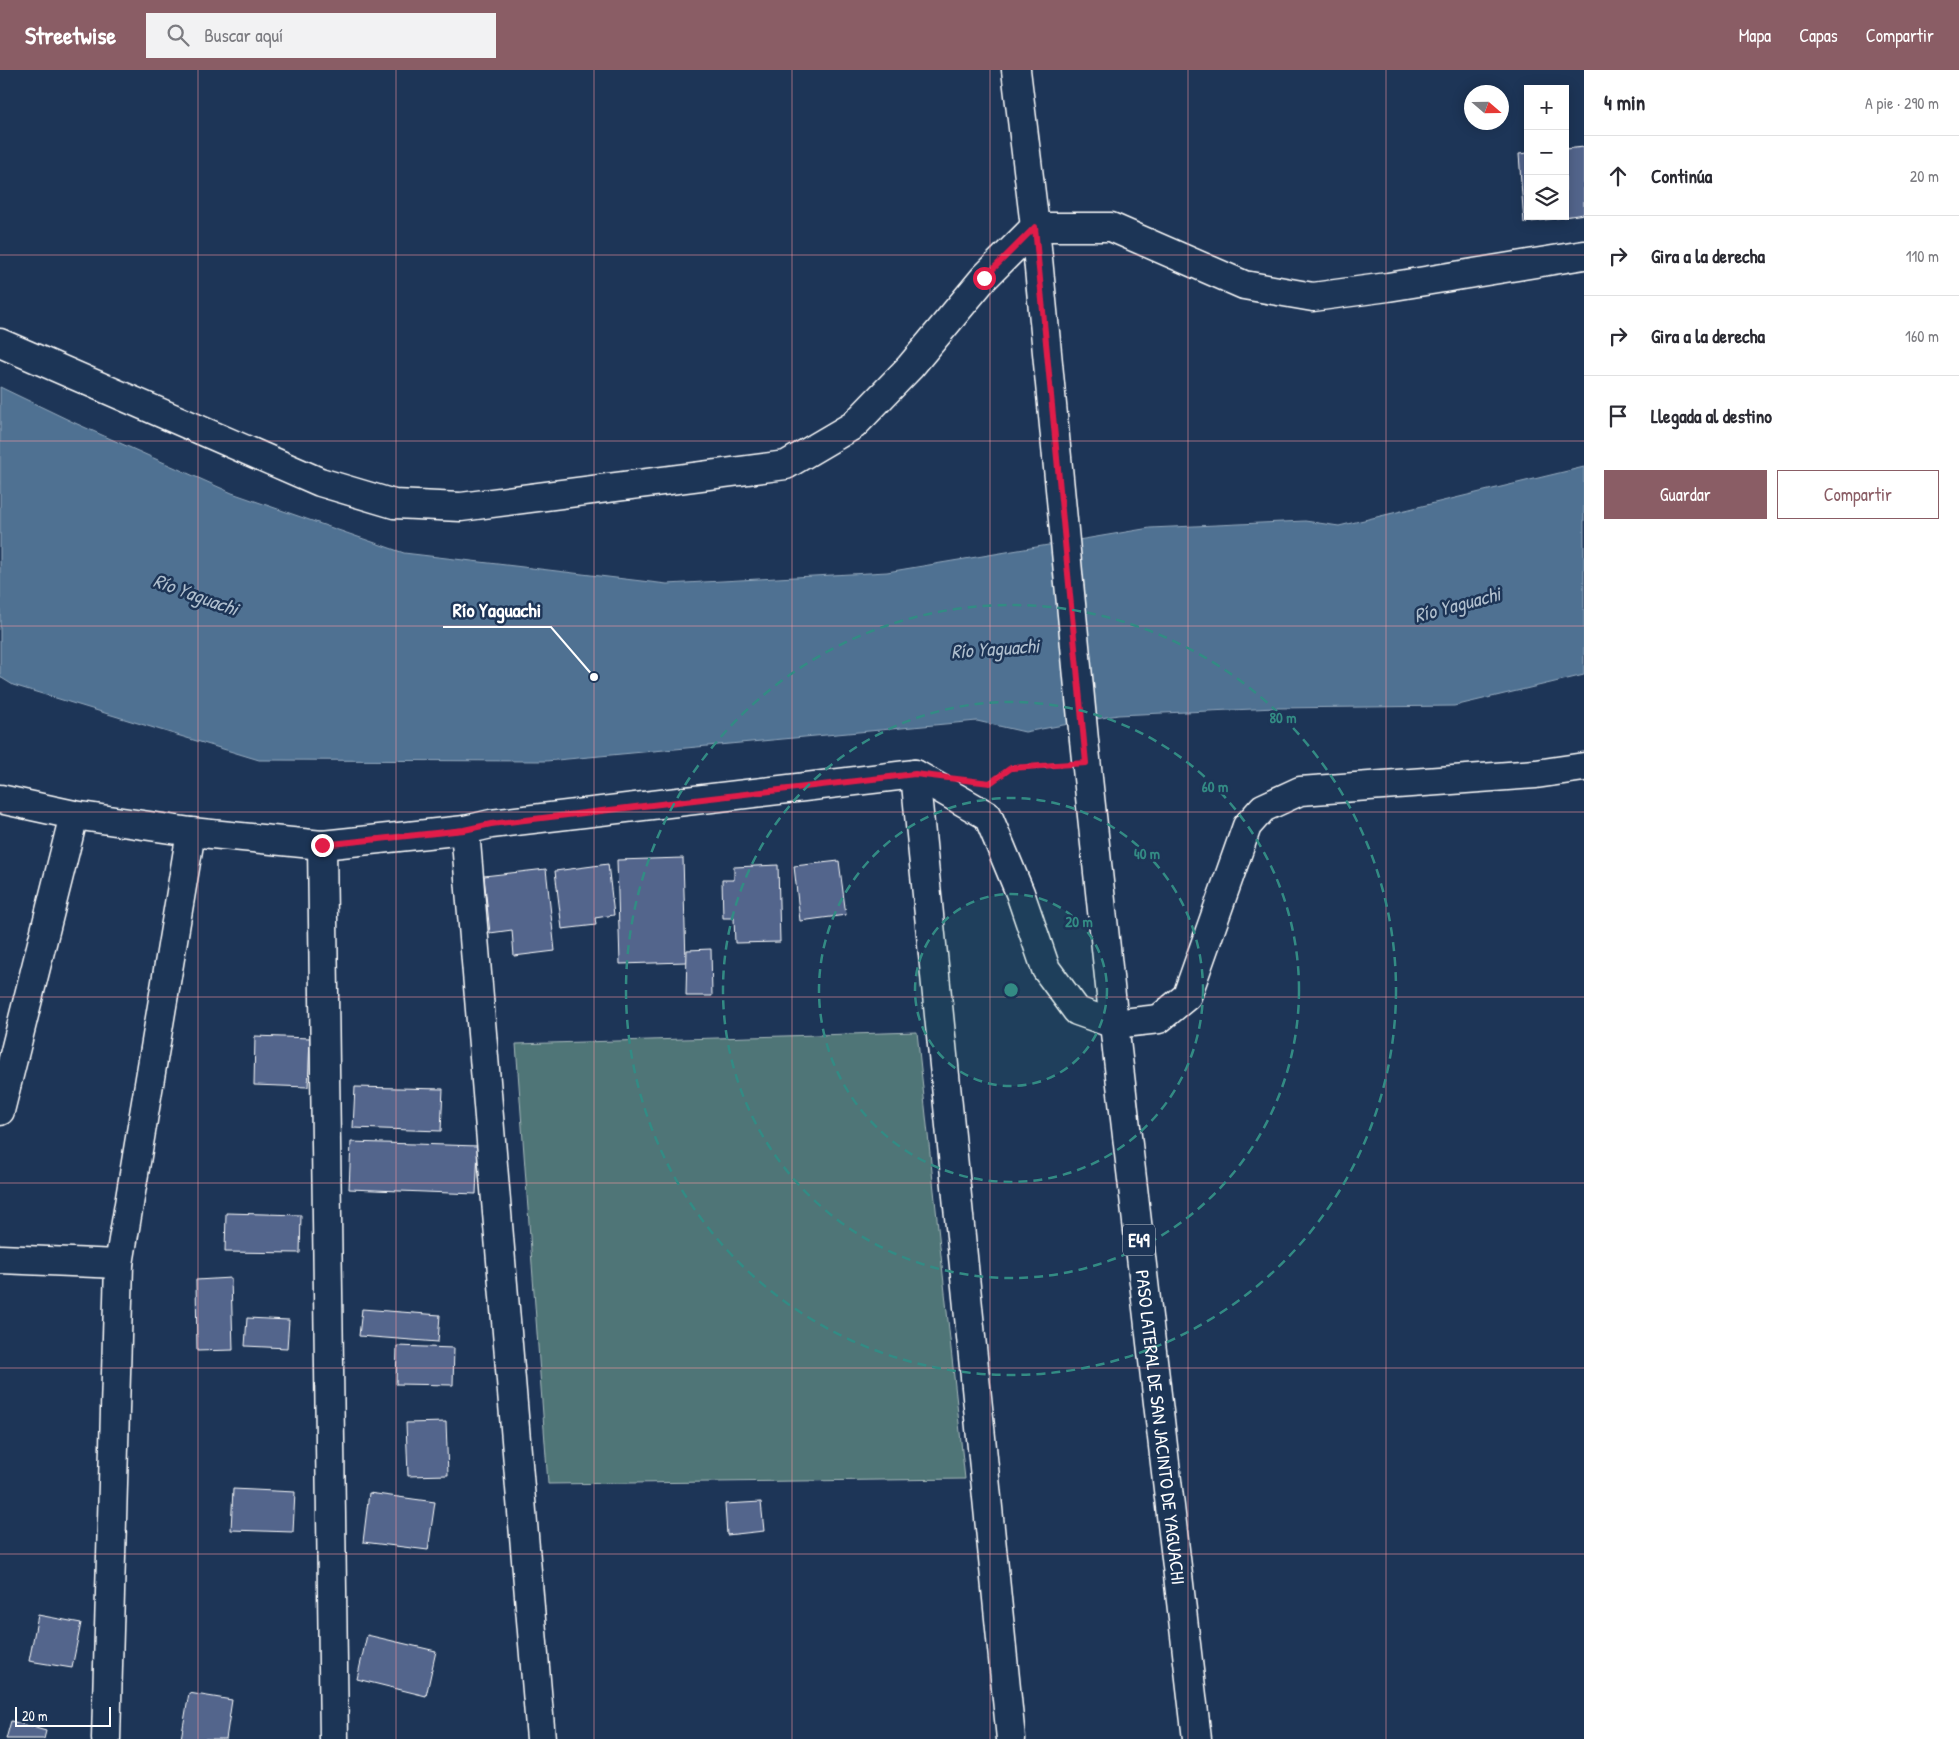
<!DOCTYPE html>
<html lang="es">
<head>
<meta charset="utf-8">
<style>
  body { margin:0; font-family:"Patrick Hand",sans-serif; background:#f2f2f3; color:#2b2b33 }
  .controls { position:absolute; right:15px; top:15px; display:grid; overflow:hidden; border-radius:0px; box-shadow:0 2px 12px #0003 }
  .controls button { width:45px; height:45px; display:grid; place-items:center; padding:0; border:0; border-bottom:1px solid #e1e1e2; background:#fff; color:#2b2b33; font:25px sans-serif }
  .compass { position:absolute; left:1464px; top:15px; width:45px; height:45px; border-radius:50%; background:#fff; box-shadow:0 2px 12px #0003; rotate:110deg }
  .scale { position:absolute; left:15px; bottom:12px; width:96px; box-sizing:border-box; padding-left:5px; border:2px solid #fff; border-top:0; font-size:14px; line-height:18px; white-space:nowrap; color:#fff; -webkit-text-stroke:4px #1d3557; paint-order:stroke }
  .stop { position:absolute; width:15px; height:15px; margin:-11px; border:4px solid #e11d48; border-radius:50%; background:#fff }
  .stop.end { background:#e11d48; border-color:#fff; box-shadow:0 1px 5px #0008 }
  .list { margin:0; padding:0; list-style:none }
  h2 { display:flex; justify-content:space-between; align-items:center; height:65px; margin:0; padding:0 20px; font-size:21px }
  h2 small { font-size:16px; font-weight:400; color:#7c7c81 }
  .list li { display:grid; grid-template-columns:32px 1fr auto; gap:15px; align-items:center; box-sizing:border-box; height:80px; padding:0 20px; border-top:1px solid #e1e1e2 }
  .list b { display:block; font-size:19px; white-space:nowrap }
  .list em { font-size:16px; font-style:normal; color:#7c7c81 }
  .actions { display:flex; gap:10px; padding:15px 20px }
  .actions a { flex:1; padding:11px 0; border:1px solid #8a5d65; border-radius:0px; text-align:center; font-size:18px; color:#8a5d65 }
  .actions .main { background:#8a5d65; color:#fff }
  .icon { flex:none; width:28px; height:28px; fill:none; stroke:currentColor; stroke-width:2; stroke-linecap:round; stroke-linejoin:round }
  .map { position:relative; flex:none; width:1584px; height:1669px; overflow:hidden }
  header { display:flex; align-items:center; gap:30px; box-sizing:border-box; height:70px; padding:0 25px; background:#8a5d65; color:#fff }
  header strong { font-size:24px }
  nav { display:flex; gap:28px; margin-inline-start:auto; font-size:18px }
  .search { width:350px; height:45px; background:#f2f2f3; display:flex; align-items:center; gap:12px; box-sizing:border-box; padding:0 18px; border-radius:0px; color:#7c7c81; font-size:19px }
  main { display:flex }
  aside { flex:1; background:#fff }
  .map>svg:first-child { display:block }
  .green { fill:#507577; stroke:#a8babb }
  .water { fill:#4f7192; stroke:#95aabe }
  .building { fill:#52658c; stroke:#fff }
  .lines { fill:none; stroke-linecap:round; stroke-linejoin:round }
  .minor-casing { stroke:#fff; stroke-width:31 }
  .major-casing { stroke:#fff; stroke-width:31 }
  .path { stroke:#fff; stroke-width:3; stroke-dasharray:4 4; stroke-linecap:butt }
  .minor { stroke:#1d3557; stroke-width:28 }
  .major { stroke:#1d3557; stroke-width:28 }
  .route { stroke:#e11d48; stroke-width:6 }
  .grid { fill:none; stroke:#ff9aa2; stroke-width:1; stroke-opacity:0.55 }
  .ring { fill:none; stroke:#338b84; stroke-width:2.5; stroke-dasharray:9 6 }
  .labels { text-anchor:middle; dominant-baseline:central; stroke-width:5; stroke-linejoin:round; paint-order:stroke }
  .shield { fill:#1d3557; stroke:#bbc2cd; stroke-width:1 }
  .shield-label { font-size:18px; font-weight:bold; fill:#fff }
  .street-label { font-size:19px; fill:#fff; stroke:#1d3557 }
  .water-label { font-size:20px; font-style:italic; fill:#b0bfce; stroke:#1d3557 }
  .centre { fill:#338b84; stroke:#1d3557; stroke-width:2.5 }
  .ring-label { font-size:15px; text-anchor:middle; font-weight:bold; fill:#338b84; stroke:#1d3557; stroke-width:5; stroke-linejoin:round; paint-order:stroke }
  .leader { fill:none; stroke:#fff; stroke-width:2 }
  .callout-dot { fill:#fff; stroke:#1d3557; stroke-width:2 }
  .callout-label { font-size:20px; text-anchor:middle; font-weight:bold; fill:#fff; stroke:#1d3557; stroke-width:5; stroke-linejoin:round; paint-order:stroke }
</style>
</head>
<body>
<header>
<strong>Streetwise</strong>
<div class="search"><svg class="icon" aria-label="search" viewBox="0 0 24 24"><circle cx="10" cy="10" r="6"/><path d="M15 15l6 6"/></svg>Buscar aquí</div>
<nav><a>Mapa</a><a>Capas</a><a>Compartir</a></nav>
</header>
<main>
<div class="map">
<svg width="1584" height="1669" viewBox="0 0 1584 1669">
  <rect width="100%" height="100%" fill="#1d3557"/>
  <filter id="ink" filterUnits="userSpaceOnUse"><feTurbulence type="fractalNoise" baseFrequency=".02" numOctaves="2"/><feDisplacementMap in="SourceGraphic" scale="10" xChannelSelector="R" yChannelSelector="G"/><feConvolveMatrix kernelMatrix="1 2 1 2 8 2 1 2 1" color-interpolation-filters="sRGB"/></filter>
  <g filter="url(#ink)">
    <path class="green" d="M917,962L965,1409L548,1414L516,974Z"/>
    <path class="water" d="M0,317L75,353L232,423L404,483L667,514L887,502L1150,458L1305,451L1339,456L1584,397V605L1454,636L1276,638L1118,645L1025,662L977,651L546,691L259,690L13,615L0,607Z"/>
    <g class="building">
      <path d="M1584,77V144L1524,153L1519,84L1528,83V146H1565V79Z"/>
      <path d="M683,788L686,892L620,894L617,790Z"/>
      <path d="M839,791L846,845L800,851L794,796Z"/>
      <path d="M608,794L614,845L595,848L596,855L562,859L555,801Z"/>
      <path d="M778,795L780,872L735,873L734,848H723L722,810H734V797Z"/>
      <path d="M546,799L555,881L514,886L512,860L490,863L484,806Z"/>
      <path d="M711,879L712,926H686L687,880Z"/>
      <path d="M255,966L310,968L308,1017L254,1015Z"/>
      <path d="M355,1017L443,1019L441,1061L353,1058Z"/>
      <path d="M351,1072L478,1076L476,1124L349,1119Z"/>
      <path d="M226,1143L301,1145L300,1183L225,1182Z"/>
      <path d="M231,1208L233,1280L197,1281L196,1210Z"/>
      <path d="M362,1239L440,1245L438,1272L359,1266Z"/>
      <path d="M247,1248L289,1250L287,1278L245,1276Z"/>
      <path d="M397,1276L454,1278L453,1315L396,1314Z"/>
      <path d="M446,1352L448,1405L408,1406L406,1353Z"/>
      <path d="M233,1419L295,1422L293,1462L231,1460Z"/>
      <path d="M369,1423L435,1432L428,1480L363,1472Z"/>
      <path d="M761,1432L764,1461L727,1465L725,1434Z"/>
      <path d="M38,1545L81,1553L72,1598L29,1591Z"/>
      <path d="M367,1565L436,1581L426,1626L357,1609Z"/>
      <path d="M189,1623L232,1630L226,1669H181Z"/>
      <path d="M11,1651L46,1661L44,1669H6Z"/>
    </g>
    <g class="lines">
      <g class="minor-casing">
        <g id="minor">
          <path d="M0,273L320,412L394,434L461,437L786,395L854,355L910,297L984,208L1035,157H1111L1244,215L1313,227L1388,217L1584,185"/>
          <path d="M915,704L1011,1669"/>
          <path d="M0,729L74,745L191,762L322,775L465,760L491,754L915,704L988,746L1020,823L1046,899L1077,941L1114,954L1159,949L1187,926L1247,756L1263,738L1300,721L1536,704L1584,697"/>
          <path d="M465,760L541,1669"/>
          <path d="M322,775L334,1669"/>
          <path d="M0,1041L74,745"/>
          <path d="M0,1189L119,1194"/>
          <path d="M106,1669L119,1194L191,762"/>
        </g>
      </g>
      <g class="major-casing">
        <g id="major">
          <path id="s1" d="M1016,0L1035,157L1084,670L1114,954L1197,1669"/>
        </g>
      </g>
      <path class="path" d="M991,712L1011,698L1056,695"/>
      <use href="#minor" class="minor"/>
      <use href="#major" class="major"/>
    </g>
  </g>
  <g class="lines" filter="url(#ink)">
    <path class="route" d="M322,775L464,760L491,754L915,704L990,713L1011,698L1086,693L1035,157L984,208"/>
  </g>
  <path class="grid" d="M198,0V1669M396,0V1669M594,0V1669M792,0V1669M990,0V1669M1188,0V1669M1386,0V1669M0,185H1584M0,371H1584M0,556H1584M0,742H1584M0,927H1584M0,1113H1584M0,1298H1584M0,1484H1584"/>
  <circle cx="1011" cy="920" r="96" fill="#338b84" fill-opacity=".12"/>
  <g class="ring">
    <circle cx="1011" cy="920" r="96"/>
    <circle cx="1011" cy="920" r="192"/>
    <circle cx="1011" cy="920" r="288"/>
    <circle cx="1011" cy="920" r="385"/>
  </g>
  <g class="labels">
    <rect class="shield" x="1123" y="1154.5" width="32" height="31" rx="4"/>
    <g class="shield-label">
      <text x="1139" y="1170">E49</text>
    </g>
    <g class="street-label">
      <text stroke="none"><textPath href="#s1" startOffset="1365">PASO LATERAL DE SAN JACINTO DE YAGUACHI</textPath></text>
    </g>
    <g class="water-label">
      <text transform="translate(196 524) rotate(20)">Río Yaguachi</text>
      <text transform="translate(1457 534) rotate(-15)">Río Yaguachi</text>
      <text transform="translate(995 578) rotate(-4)">Río Yaguachi</text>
    </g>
  </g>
  <circle cx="1011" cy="920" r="8" class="centre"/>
  <g class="ring-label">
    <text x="1283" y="653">80 m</text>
    <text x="1215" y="722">60 m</text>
    <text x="1147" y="789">40 m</text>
    <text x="1079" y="857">20 m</text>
  </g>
  <path class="leader" d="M594 607L551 557H443"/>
  <circle class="callout-dot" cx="594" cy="607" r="5"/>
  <g class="callout-label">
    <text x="497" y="547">Río Yaguachi</text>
  </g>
</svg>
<div class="controls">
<button>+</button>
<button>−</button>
<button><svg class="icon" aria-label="layers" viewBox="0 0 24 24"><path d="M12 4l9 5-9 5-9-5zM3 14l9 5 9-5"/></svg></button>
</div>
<svg class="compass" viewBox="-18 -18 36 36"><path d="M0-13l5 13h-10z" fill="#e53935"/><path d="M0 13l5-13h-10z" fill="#7c7c81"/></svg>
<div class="scale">20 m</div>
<div class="stop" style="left:984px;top:208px"></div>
<div class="stop end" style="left:322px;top:775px"></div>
</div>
<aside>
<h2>4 min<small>A pie · 290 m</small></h2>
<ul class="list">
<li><svg class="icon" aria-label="ahead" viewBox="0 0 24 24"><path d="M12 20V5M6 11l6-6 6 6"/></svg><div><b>Continúa</b></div><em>20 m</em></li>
<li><svg class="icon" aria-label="right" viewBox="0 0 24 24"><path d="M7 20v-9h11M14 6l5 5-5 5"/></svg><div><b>Gira a la derecha</b></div><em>110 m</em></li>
<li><svg class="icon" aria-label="right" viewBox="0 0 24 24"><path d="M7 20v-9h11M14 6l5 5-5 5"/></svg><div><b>Gira a la derecha</b></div><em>160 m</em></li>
<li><svg class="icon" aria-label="arrive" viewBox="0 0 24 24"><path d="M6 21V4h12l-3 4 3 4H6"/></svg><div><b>Llegada al destino</b></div></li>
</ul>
<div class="actions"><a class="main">Guardar</a><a>Compartir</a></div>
</aside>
</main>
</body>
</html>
